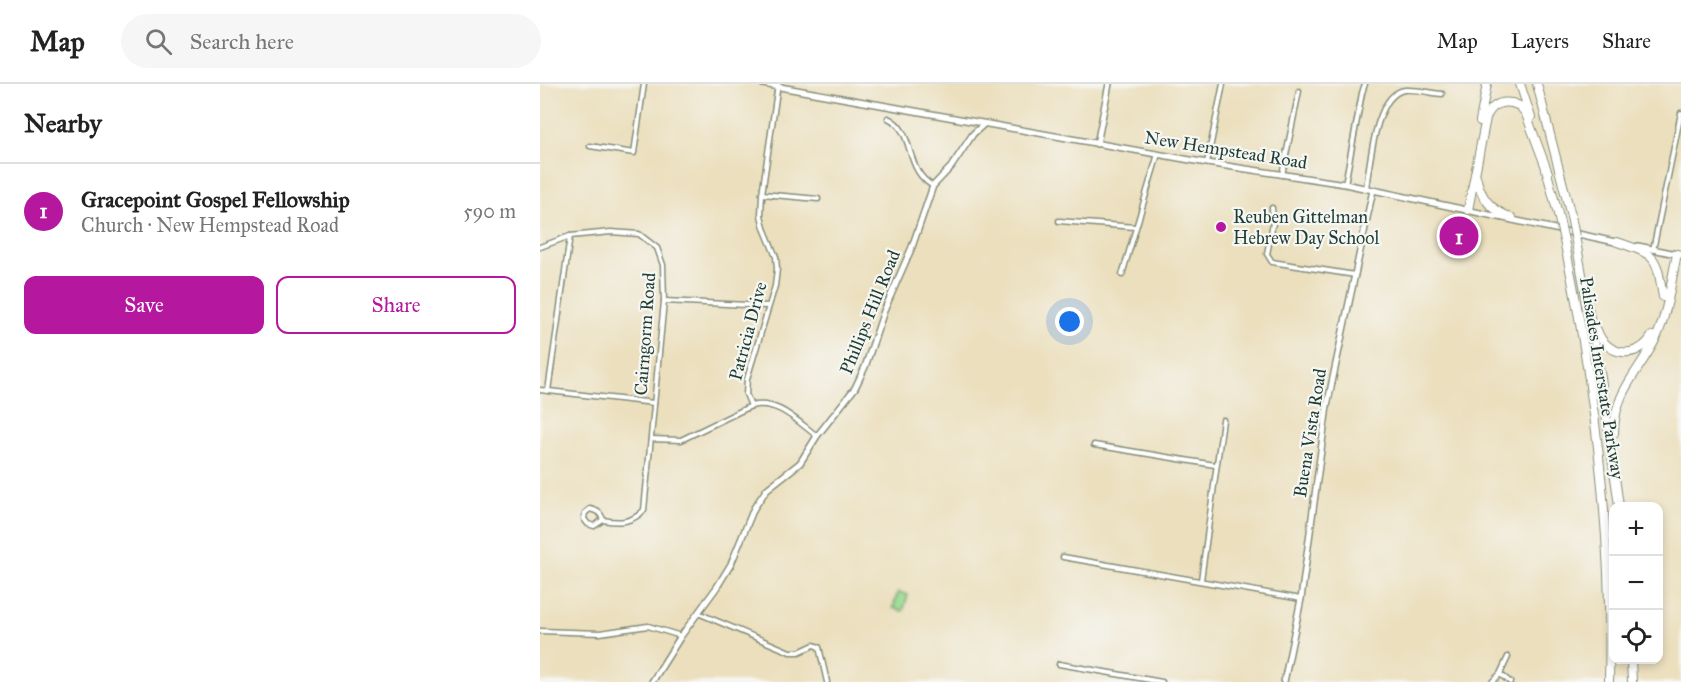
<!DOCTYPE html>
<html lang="en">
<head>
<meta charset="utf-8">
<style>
  body { margin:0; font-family:"IM FELL Great Primer",serif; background:#f6f6f6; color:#222 }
  .controls { position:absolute; right:18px; bottom:18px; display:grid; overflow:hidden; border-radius:12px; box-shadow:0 3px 9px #0003 }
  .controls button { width:54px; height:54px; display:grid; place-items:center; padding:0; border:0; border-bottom:2px solid #e0e0e0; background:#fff; color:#222; font:30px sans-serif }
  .you { position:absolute; left:530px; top:238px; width:21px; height:21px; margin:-15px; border:4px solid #fff; border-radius:50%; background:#1a73e8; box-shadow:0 0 0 9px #1a73e833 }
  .badge { display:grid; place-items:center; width:39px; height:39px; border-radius:50%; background:#b5179e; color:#fff; font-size:20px; font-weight:700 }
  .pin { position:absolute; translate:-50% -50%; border:3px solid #fff; box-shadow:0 2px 6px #0006 }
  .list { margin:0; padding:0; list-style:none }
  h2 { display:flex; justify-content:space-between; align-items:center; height:78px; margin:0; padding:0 24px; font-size:26px }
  h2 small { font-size:20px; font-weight:400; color:#767676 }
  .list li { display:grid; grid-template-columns:39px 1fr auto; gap:18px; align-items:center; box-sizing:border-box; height:96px; padding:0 24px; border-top:2px solid #e0e0e0 }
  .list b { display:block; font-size:22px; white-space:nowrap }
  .list p { margin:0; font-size:20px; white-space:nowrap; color:#767676 }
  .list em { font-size:20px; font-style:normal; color:#767676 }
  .actions { display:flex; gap:12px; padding:18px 24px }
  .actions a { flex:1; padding:14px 0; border:2px solid #b5179e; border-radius:12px; text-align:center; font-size:21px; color:#b5179e }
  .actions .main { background:#b5179e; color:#fff }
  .icon { flex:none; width:33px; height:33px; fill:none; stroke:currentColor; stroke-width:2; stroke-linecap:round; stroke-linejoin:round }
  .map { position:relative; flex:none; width:1141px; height:598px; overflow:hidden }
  header { display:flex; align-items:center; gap:36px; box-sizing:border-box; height:84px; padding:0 30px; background:#fff; border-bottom:2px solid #e0e0e0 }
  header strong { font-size:28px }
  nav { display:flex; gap:33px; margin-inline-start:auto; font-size:21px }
  .search { width:420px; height:54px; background:#f6f6f6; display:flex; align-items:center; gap:15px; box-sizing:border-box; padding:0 21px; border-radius:33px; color:#767676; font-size:22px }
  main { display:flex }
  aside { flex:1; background:#fff }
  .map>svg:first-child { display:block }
  .pitch { fill:#9ada90; stroke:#5c8c62; stroke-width:1.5 }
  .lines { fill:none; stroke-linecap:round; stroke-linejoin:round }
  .minor-casing { stroke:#858e78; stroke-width:7 }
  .tertiary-casing { stroke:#858e78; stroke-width:8 }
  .motorway-casing { stroke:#858e78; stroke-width:10 }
  .minor { stroke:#fff; stroke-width:4 }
  .tertiary { stroke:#fff; stroke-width:5 }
  .motorway { stroke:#fff; stroke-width:8 }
  .motorway-bridge-casing { stroke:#858e78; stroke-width:10; stroke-linecap:butt }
  .motorway-bridge { stroke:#fff; stroke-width:8 }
  .poi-dot { fill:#b5179e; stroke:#f6f6f2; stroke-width:2 }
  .labels { text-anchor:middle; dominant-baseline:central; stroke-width:4.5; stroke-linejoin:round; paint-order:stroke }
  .street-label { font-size:18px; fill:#1f3d34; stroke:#f6f6f2 }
  .poi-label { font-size:18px; fill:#1f3d34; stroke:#f6f6f2; text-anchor:start }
</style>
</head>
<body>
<header>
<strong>Map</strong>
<div class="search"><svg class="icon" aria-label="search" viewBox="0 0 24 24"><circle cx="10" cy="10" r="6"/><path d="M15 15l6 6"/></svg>Search here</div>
<nav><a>Map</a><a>Layers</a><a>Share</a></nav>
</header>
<main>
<aside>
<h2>Nearby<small></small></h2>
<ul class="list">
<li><span class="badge">1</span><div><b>Gracepoint Gospel Fellowship</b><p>Church · New Hempstead Road</p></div><em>590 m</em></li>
</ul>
<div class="actions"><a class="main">Save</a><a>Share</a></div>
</aside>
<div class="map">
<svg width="1141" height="598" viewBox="0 0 1141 598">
  <rect width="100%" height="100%" fill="#f6f6f2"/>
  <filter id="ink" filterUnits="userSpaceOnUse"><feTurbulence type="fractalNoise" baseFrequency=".0167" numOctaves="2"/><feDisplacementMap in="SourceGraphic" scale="12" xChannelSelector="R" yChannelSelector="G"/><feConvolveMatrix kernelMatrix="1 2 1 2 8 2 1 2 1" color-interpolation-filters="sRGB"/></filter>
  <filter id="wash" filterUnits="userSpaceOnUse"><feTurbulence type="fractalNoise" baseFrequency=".008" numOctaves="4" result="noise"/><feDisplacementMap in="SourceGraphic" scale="24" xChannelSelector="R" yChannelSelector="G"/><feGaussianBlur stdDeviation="1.35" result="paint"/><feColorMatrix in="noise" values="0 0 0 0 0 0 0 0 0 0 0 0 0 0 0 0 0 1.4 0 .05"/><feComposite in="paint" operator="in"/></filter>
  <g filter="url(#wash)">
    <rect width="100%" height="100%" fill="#ebdfbd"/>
    <path class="pitch" d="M358,508L368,511L363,527L353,524Z"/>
  </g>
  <g filter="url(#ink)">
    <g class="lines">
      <g class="minor-casing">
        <g id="minor">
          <path d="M348,34C376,47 363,85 393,102"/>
          <path d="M50,62L94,69L104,0"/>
          <path d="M667,79L683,0"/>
          <path d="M742,91L759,7"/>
          <path d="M805,100L822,9L825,0"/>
          <path d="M826,104C830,81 835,9 865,6C877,5 891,9 902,10"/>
          <path d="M222,110L278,115"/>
          <path d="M732,124L733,139L727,170L732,178L815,191"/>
          <path d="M519,137L595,143"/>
          <path d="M0,163L30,152L71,148L99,150L117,164L123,181L124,217L104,426C92,439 79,439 63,436C61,429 58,427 50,425L45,429L44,435L48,440L54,442L63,436"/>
          <path d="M1113,166L1141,29"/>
          <path d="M582,191L618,70"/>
          <path d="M124,217L228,222"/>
          <path d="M0,306L114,319"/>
          <path d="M8,307L30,152"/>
          <path d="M211,322L206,310L207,295L235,202L237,185L236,173L224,144L221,131L222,110L238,0"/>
          <path d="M111,355L141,356L211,322C237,315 257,337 277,352"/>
          <path d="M554,361L675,381"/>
          <path d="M523,473L761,515"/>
          <path d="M661,496L683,336"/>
          <path d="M158,529L250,568H259L274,561L279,563L287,598"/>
          <path d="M0,547L60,549L108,542L141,552"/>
          <path d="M519,580L622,598"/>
          <path d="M960,590L968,573"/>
          <path d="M952,598L960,590L970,598"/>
        </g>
      </g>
      <g class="tertiary-casing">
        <g id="tertiary">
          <path d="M223,0L667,79L805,100L1080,159"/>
          <path d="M557,60L569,0"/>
          <path d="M1098,162L1141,171"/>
          <path d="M112,598L141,552L177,503L191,480L214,424L227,405L260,379L277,352L315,304L325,283L344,227L372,163L393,102L411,83L433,50L444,40"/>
          <path d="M744,598L761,515L787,322L833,106"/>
        </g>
      </g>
      <g class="motorway-casing">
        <g id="motorway">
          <path d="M980,0L991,33"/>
          <path d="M997,0L1031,132"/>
          <path d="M940,37L947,0"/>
          <path d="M1006,85L1018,130"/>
          <path d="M936,92C941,115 951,126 972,134"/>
          <path d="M928,126L946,34C951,22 959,17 972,19L980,22L986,30L1008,89"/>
          <path d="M1077,158C1118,172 1116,171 1123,213"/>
          <path d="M1025,161C1055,305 1073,450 1069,598"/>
          <path d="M1037,163L1061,294L1079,422"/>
          <path d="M1057,246C1066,273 1098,276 1112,252"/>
          <path d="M1074,349C1074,306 1100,288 1117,252C1128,227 1131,197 1137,170"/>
          <path d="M1091,576L1092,598"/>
        </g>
      </g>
      <use href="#minor" class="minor"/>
      <use href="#tertiary" class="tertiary"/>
      <use href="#motorway" class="motorway"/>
      <g class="motorway-bridge-casing">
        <g id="motorway-bridge">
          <path d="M1018,130L1025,161"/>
          <path d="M1031,132L1037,163"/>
        </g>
      </g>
      <use href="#motorway-bridge" class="motorway-bridge"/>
    </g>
  </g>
  <circle class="poi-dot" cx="681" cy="143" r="6"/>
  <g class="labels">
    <g class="street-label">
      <text transform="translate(686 66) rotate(9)">New Hempstead Road</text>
      <text transform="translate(330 228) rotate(-68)">Phillips Hill Road</text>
      <text transform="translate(208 247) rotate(-75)">Patricia Drive</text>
      <text transform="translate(105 250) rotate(-86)">Cairngorm Road</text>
      <text transform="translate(1062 294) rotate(81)">Palisades Interstate Parkway</text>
      <text transform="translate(770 349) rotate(-81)">Buena Vista Road</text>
    </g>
    <g class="poi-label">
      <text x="693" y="133">Reuben Gittelman<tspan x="693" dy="21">Hebrew Day School</tspan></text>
    </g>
  </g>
</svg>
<div class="controls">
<button>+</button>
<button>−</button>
<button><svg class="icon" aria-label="locate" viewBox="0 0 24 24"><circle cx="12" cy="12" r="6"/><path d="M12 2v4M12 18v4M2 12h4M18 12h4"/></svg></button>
</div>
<div class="you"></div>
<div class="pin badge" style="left:919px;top:152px">1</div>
</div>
</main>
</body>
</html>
